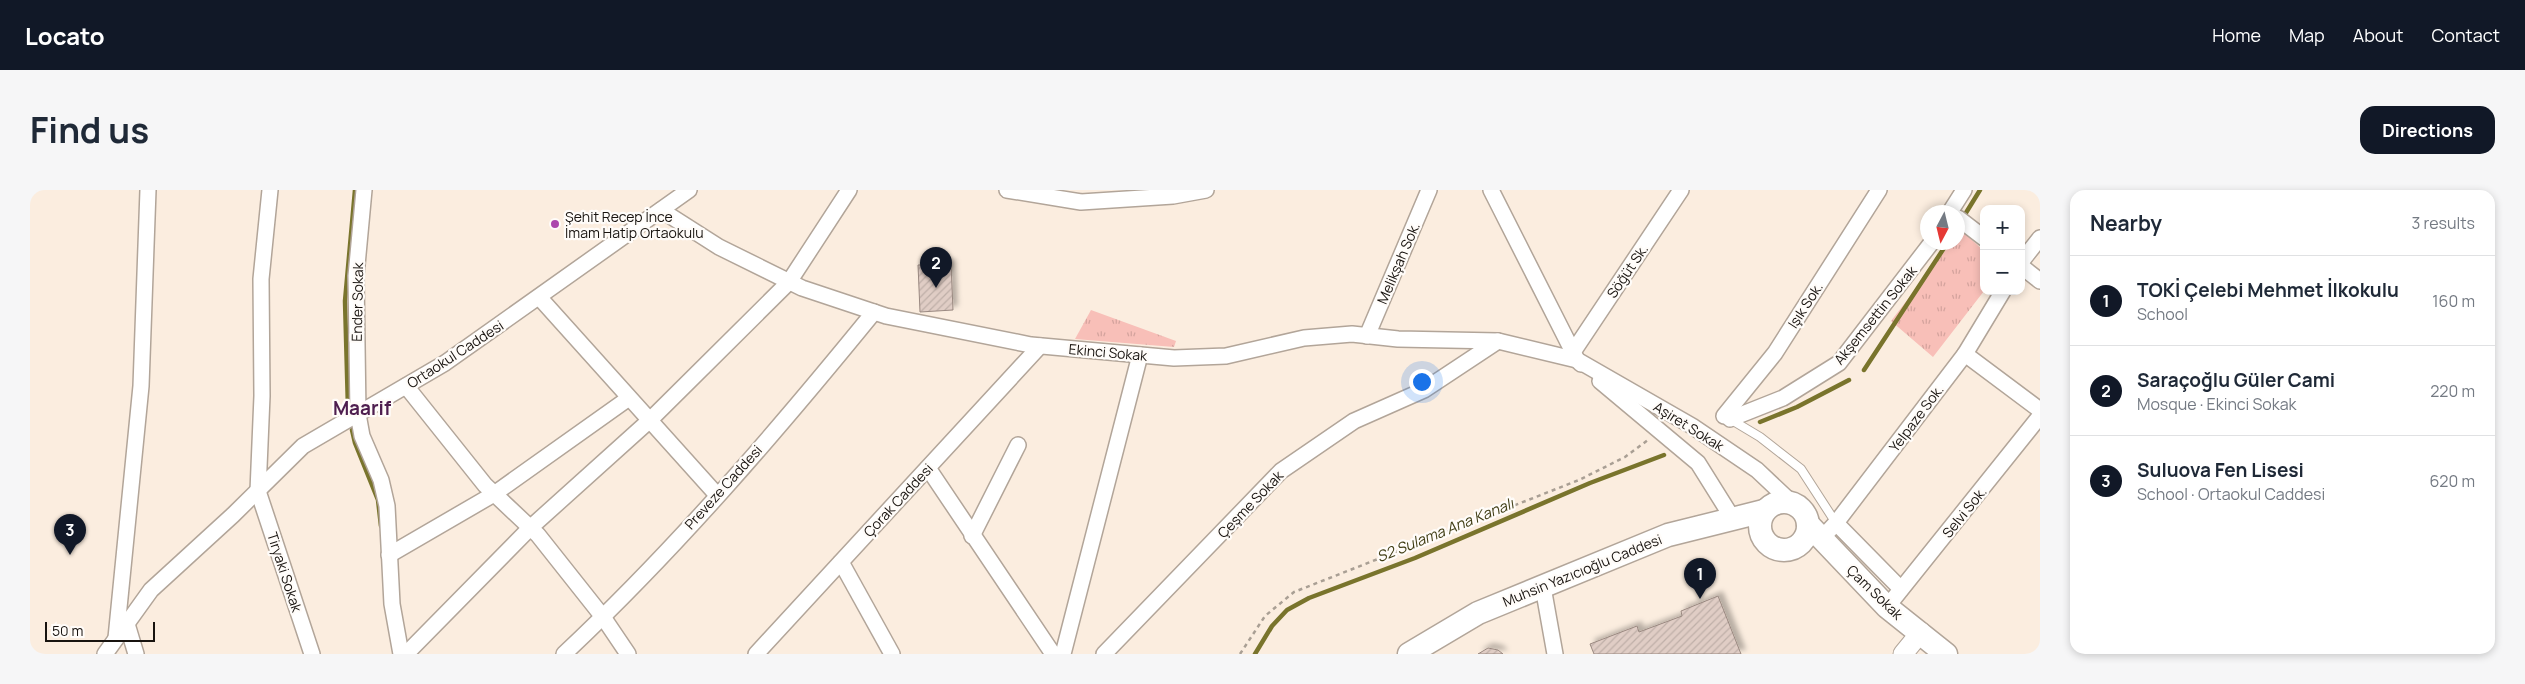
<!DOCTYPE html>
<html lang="en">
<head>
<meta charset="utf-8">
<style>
  body { margin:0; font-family:Manrope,sans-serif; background:#f6f6f7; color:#1f2937 }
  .controls { position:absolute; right:15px; top:15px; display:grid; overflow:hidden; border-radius:10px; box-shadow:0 2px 8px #0003 }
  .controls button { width:45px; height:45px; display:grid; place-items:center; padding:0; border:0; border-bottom:1px solid #e0e1e3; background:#fff; color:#1f2937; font:25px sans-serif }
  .compass { position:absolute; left:1890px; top:15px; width:45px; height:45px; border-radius:50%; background:#fff; box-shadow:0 2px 8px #0003; rotate:187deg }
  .scale { position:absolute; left:15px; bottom:12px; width:110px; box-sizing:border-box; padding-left:5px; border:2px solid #18130f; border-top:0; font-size:14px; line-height:18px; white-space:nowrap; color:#18130f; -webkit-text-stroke:4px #fffcf9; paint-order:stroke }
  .you { position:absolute; left:1391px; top:191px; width:18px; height:18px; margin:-12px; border:4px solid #fff; border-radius:50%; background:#1a73e8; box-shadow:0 0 0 8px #1a73e833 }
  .badge { display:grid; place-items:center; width:32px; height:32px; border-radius:50%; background:#111827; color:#fff; font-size:16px; font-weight:700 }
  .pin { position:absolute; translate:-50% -41px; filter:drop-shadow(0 1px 2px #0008) }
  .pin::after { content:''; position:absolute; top:26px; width:18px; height:15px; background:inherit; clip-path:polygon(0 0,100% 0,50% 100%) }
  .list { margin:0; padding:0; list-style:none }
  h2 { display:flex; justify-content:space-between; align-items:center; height:65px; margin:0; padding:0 20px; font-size:21px }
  h2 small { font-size:16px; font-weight:400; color:#747a83 }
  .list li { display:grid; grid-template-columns:32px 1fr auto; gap:15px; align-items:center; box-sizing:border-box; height:90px; padding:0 20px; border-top:1px solid #e0e1e3 }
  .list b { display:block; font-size:19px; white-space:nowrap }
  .list p { margin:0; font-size:16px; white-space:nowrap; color:#747a83 }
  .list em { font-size:16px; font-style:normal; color:#747a83 }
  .map { position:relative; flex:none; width:2010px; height:464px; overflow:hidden; border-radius:15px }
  header { display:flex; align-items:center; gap:30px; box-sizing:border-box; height:70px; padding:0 25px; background:#111827; color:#fff }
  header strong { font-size:24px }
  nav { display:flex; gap:28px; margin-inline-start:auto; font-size:18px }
  .intro { display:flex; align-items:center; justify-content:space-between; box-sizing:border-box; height:120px; padding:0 30px }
  h1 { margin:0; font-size:35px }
  .button { padding:12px 22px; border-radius:15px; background:#111827; color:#fff; font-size:18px; font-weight:700 }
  main { display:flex; gap:30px; padding:0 30px }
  aside { flex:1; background:#fff; border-radius:15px; box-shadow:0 2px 8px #0003 }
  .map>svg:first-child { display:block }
  .park { fill:url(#park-tufts) }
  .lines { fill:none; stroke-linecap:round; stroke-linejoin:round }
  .stream { stroke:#79742c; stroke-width:4.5 }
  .building { fill:url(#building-hatch); stroke:#9a8981; filter:url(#shadow) }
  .service-casing { stroke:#b2a599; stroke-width:10 }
  .minor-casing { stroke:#b2a599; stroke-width:18 }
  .tertiary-casing { stroke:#b2a599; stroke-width:21 }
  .secondary-casing { stroke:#b2a599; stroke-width:25 }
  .path { stroke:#a99f94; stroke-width:2.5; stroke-dasharray:4 4; stroke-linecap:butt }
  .service { stroke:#fff; stroke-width:8 }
  .minor { stroke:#fff; stroke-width:15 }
  .tertiary { stroke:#fff; stroke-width:19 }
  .secondary { stroke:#fff; stroke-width:22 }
  .poi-dot { fill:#ac47ad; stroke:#fffcf9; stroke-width:2 }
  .labels { text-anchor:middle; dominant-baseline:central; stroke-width:4.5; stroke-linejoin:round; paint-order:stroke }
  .poi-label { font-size:14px; fill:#18130f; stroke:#fffcf9; text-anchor:start }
  .street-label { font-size:14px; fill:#18130f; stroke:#fffcf9 }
  .water-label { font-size:15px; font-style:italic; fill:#3f3c13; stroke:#fffcf9 }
  .district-label { font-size:19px; font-weight:bold; fill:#4e1e4f; stroke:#fffcf9 }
</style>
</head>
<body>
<header>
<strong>Locato</strong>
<nav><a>Home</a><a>Map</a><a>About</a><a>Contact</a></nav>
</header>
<div class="intro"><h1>Find us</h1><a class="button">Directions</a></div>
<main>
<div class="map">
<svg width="2010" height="464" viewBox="0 0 2010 464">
  <defs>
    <pattern id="park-tufts" width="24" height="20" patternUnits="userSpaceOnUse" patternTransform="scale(1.25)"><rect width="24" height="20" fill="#f8bfb8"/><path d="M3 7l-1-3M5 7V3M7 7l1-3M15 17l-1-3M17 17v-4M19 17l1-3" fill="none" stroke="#d4a39d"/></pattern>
    <pattern id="building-hatch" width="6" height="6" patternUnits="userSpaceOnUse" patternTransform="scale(1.25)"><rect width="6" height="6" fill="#e0cdc5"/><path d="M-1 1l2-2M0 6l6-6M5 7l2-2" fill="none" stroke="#bfafa8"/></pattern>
    <filter id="shadow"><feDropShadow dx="4.5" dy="-4.5" stdDeviation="2.5" flood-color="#0004"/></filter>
  </defs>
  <rect width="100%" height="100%" fill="#fbeddf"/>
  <g class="park">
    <path d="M1931,40L1954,61V101L1903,167L1861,131L1921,53L1928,52V44Z"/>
    <path d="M1061,120L1146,151L1144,157L1045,149Z"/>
  </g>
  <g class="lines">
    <g class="stream">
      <path d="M1934,26L1950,0"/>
      <path d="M1834,180L1918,52"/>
      <path d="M318,219L315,111L325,0"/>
      <path d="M1730,232L1767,217L1819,190"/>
      <path d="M322,240L325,253L348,310L351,336"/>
      <path d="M1225,464L1242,436L1257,420L1279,408L1385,368L1560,293L1634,265"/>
    </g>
  </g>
  <g class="building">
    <path d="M921,74L923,120L890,122L888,75Z"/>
    <path d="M1688,406L1711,464H1564L1560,454L1607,436L1609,442L1652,426L1651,421Z"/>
    <path d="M1458,458L1468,460L1473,464H1448Z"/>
  </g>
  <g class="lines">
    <g class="service-casing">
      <path id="service" d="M1700,229L1730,247L1771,279L1806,333"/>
    </g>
    <g class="minor-casing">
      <g id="minor">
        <path d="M240,0L231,89L232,206L228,301L282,464"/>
        <path d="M334,0L326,86L328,224L332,246L351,290L357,316L362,414L371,464"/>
        <path d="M977,0L1051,12L1143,6L1176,0"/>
        <path d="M1461,0L1547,170L1551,174"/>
        <path d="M631,20L689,57L772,98L856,126L1001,155L1144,168L1196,166L1274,148L1322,144L1368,149L1468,151L1547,170L1662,236L1727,280L1762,313"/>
        <path d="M1920,22L1934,0"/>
        <path d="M1928,28L1954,48"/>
        <path d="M1991,72L2010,48"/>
        <path d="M1991,76L2010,91"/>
        <path d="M509,107L687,305"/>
        <path d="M1337,146L1399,0"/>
        <path d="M1543,162L1651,0"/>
        <path d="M1935,164L2010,220"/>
        <path d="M1570,191L1668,273L1703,329"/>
        <path d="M376,196L455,295L508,345L573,427L598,464"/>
        <path d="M1694,226L1745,163L1849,0"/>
        <path d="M1700,229L1753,208L1809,173L1902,52"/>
        <path d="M898,278L1023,464"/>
        <path d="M1806,333L1871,399"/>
        <path d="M942,346L988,255"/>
        <path d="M1791,349L1806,333L1935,164L1973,101"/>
        <path d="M359,365L464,304L599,208"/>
        <path d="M811,372L862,464"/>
        <path d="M1513,397L1525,464"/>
        <path d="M1857,417L2010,226"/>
        <path d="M97,434L106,464"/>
        <path d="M86,448L111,196L118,0"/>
        <path d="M75,464L121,400L203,325L273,256L415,173L659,0"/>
        <path d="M376,464L500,338L620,230L759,92L819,0"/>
        <path d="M534,464C646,359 747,241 844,122"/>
        <path d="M726,464L1010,156"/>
        <path d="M1033,464L1110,165"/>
        <path d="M1074,464L1251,281L1324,231L1394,200L1468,151"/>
      </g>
    </g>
    <g class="tertiary-casing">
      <path id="tertiary" d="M1873,464L1891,442"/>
    </g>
    <g class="secondary-casing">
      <g id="secondary">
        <circle cx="1754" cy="336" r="24"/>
        <path d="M1778,334L1857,417L1916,464"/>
        <path d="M1379,464L1448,423L1638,345L1734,321"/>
      </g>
    </g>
    <path class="path" d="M1210,464L1235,426L1264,402L1549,290L1595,267L1618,250"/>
    <use href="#service" class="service"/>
    <use href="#minor" class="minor"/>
    <use href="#tertiary" class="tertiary"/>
    <use href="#secondary" class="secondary"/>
  </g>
  <circle class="poi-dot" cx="525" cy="34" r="5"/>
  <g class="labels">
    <g class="poi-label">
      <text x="535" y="26">Şehit Recep İnce<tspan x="535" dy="16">İmam Hatip Ortaokulu</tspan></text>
    </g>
    <g class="street-label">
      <text transform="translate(1368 73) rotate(-67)">Melikşah Sok.</text>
      <text transform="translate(1597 81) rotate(-56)">Söğüt Sk.</text>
      <text transform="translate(327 112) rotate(-89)">Ender Sokak</text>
      <text transform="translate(1775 115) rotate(-57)">Işık Sok.</text>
      <text transform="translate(1845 125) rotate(-51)">Akşemsettin Sokak</text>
      <text transform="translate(1078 162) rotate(5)">Ekinci Sokak</text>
      <text transform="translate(425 164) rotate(-33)">Ortaokul Caddesi</text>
      <text transform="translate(1886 228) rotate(-53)">Yelpaze Sok.</text>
      <text transform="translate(1659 236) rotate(32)">Aşiret Sokak</text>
      <text transform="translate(693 297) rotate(-48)">Preveze Caddesi</text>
      <text transform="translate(868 310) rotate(-47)">Çorak Caddesi</text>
      <text transform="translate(1220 314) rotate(-46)">Çeşme Sokak</text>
      <text transform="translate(1934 322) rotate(-51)">Selvi Sok.</text>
      <text transform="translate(1552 380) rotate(-22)">Muhsin Yazıcıoğlu Caddesi</text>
      <text transform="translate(255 382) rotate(72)">Tiryaki Sokak</text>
      <text transform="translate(1845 402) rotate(44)">Çam Sokak</text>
    </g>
    <g class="water-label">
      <text transform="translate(1415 340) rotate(-22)">S2 Sulama Ana Kanalı</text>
    </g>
    <g class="district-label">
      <text x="332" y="218">Maarif</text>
    </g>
  </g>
</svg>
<div class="controls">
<button>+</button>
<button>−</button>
</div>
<svg class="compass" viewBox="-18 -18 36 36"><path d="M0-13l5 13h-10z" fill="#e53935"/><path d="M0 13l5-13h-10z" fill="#747a83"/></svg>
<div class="scale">50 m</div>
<div class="you"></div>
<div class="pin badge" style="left:1670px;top:409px">1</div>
<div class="pin badge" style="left:906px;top:98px">2</div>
<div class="pin badge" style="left:40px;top:365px">3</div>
</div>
<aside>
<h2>Nearby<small>3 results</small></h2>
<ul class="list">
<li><span class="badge">1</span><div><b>TOKİ Çelebi Mehmet İlkokulu</b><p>School</p></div><em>160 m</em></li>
<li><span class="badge">2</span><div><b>Saraçoğlu Güler Cami</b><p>Mosque · Ekinci Sokak</p></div><em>220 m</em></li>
<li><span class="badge">3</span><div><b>Suluova Fen Lisesi</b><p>School · Ortaokul Caddesi</p></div><em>620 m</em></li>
</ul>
</aside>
</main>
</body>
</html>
